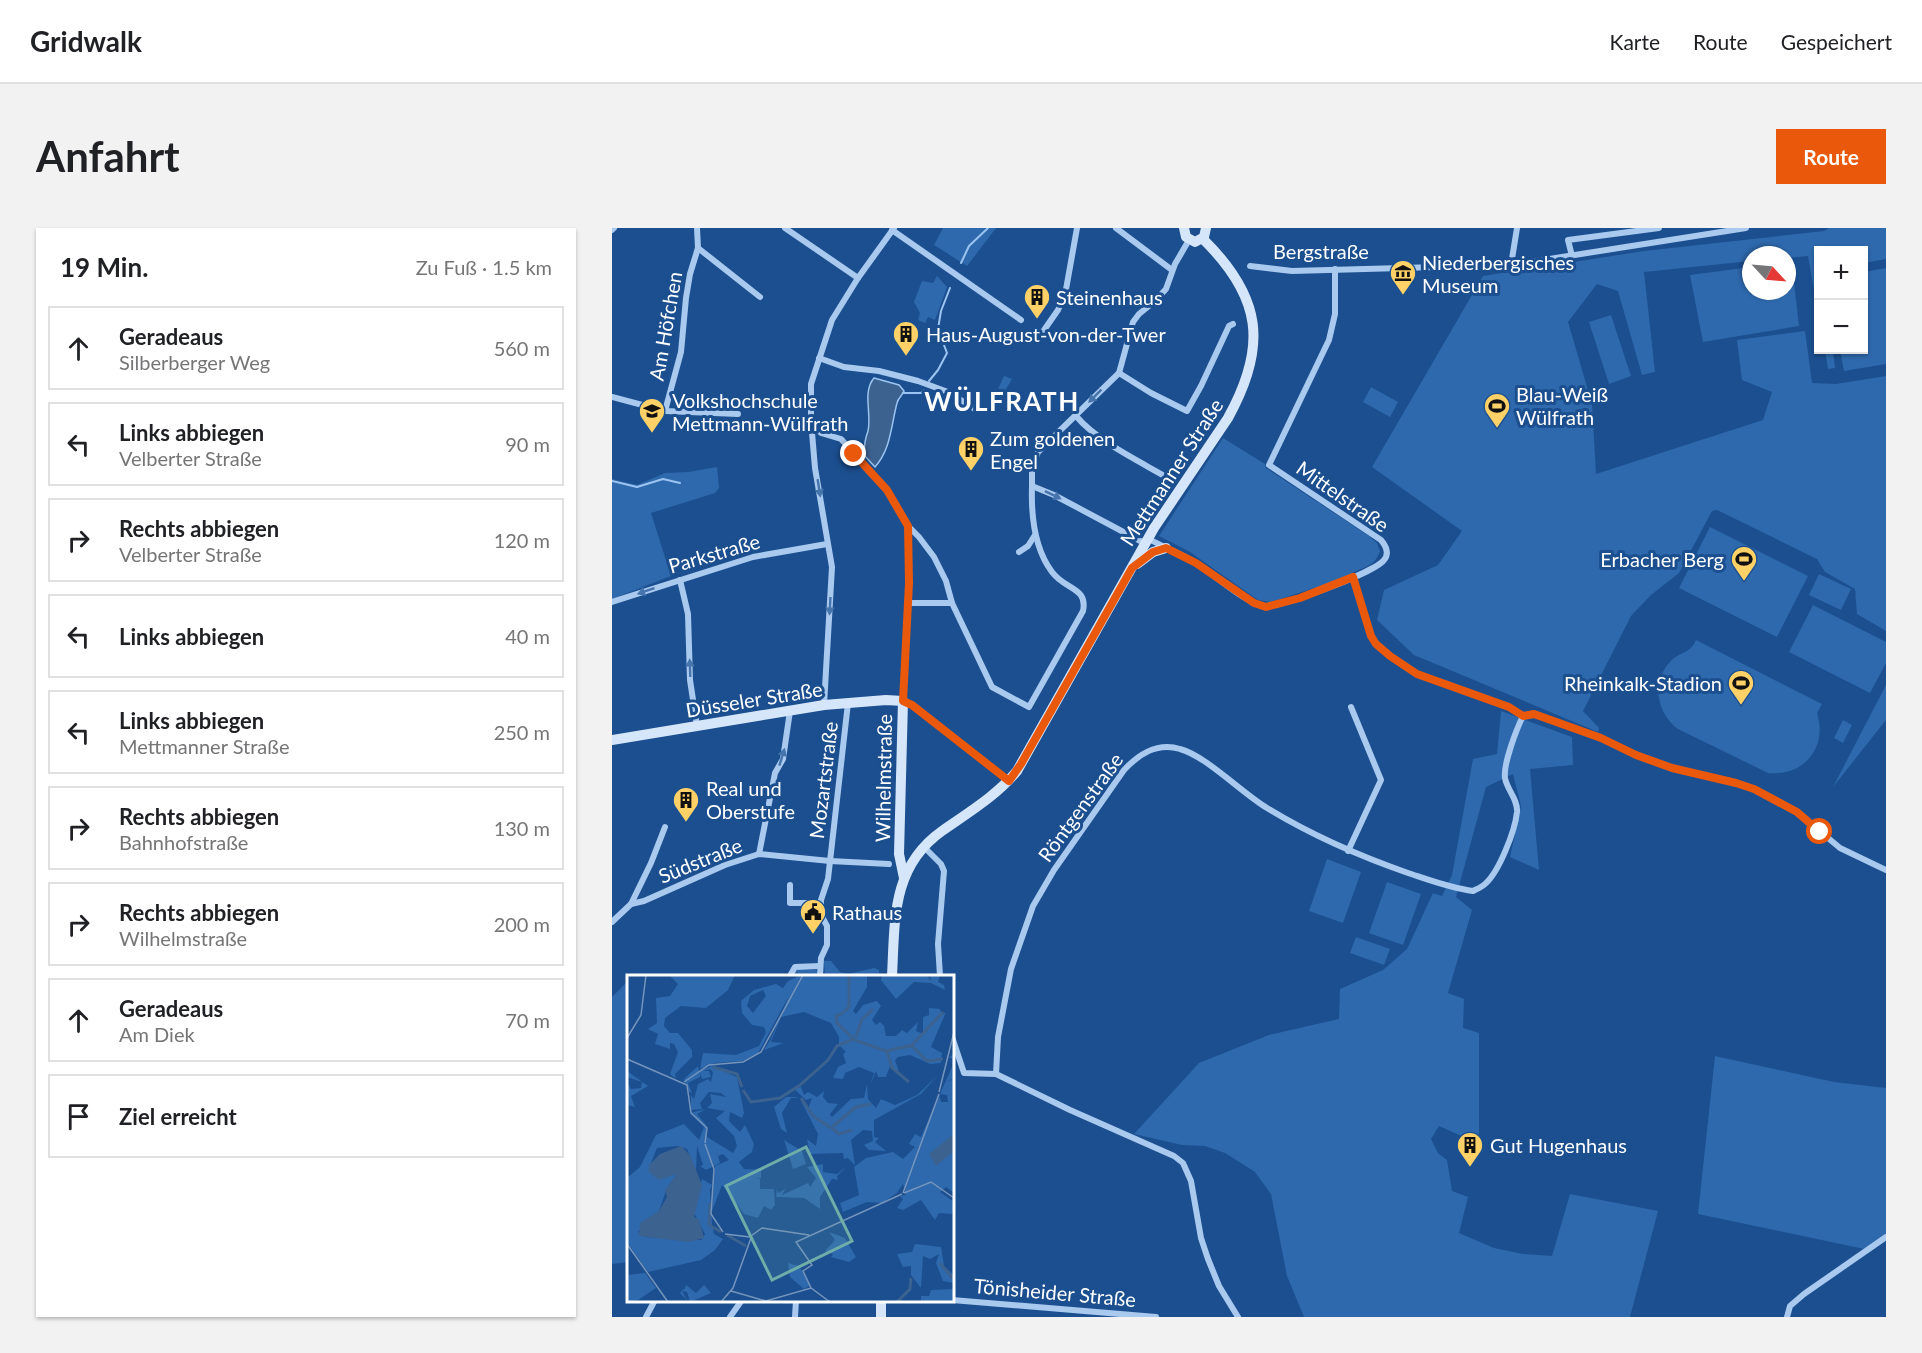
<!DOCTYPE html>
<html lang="de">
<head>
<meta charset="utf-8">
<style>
  body { margin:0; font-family:Lato,sans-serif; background:#f2f2f2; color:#202124 }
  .controls { position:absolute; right:18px; top:18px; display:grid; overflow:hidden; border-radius:0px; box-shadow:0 2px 4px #0004 }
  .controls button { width:54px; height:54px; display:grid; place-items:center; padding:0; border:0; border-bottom:2px solid #e0e0e0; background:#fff; color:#202124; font:30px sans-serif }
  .compass { position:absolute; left:1130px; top:18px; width:54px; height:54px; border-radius:50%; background:#fff; box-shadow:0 2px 4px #0004; rotate:116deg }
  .stop { position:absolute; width:18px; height:18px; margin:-14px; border:4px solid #ea580c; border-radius:50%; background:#fff }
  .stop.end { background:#ea580c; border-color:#fff; box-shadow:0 2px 6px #0008 }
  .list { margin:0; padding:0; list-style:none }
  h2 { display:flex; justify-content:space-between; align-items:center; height:78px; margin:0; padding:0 24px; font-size:26px }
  h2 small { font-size:20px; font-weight:400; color:#757577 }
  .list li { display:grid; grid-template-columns:39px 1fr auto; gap:18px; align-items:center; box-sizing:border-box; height:84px; margin:0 12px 12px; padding:0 12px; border:2px solid #e0e0e0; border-radius:0px }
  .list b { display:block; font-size:22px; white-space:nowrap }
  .list p { margin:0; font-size:20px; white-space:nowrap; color:#757577 }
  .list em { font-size:20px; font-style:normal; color:#757577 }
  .icon { flex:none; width:33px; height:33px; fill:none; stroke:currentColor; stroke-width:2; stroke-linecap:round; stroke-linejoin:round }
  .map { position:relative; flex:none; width:1274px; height:1089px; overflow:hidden; border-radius:0px }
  header { display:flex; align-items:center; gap:36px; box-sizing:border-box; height:84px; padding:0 30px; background:#fff; border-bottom:2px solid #e0e0e0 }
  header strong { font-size:28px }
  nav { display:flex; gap:33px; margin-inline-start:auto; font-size:21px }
  .intro { display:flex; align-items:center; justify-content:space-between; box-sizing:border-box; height:144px; padding:0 36px }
  h1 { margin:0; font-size:42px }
  .button { padding:15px 27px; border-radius:0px; background:#ea580c; color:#fff; font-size:21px; font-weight:700 }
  main { display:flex; gap:36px; padding:0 36px }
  aside { flex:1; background:#fff; border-radius:0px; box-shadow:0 2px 4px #0004 }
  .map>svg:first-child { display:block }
  .green { fill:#2e69ad }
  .water { fill:#3c6290; stroke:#9cc4f0; stroke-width:1.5 }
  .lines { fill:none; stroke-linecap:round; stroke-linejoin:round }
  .stream { stroke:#9cc4f0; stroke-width:2 }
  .minor { stroke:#a9c9ee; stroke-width:6 }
  .secondary { stroke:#d6e6fa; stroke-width:10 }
  .oneway { fill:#4674ac }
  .route { stroke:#ea580c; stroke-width:8 }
  .labels { text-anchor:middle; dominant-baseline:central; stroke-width:6; stroke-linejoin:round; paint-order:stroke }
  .street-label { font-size:20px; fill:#fff; stroke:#1b4f8f }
  .poi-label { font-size:20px; fill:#fff; stroke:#1b4f8f; text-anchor:start }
  .district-label { font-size:26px; font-weight:bold; letter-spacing:1.5px; fill:#fff; stroke:#1b4f8f }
  .inset-river { fill:none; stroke:#3c6290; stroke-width:3 }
  .inset-road { fill:none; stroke:#7695bc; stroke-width:1.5 }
  .view { fill:#6fada8; fill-opacity:0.15; stroke:#6fada8; stroke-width:3 }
  .inset-edge { fill:none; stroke:#fff; stroke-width:3 }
</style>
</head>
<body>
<header>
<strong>Gridwalk</strong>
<nav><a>Karte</a><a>Route</a><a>Gespeichert</a></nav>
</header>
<div class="intro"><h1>Anfahrt</h1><a class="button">Route</a></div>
<main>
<aside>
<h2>19 Min.<small>Zu Fuß · 1.5 km</small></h2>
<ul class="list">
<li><svg class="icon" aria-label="ahead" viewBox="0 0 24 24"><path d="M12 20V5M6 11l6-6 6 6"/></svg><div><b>Geradeaus</b><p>Silberberger Weg</p></div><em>560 m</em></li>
<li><svg class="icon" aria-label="left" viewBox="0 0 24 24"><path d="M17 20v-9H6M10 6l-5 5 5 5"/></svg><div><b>Links abbiegen</b><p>Velberter Straße</p></div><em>90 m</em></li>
<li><svg class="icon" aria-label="right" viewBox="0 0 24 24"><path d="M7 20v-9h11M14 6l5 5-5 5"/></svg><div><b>Rechts abbiegen</b><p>Velberter Straße</p></div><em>120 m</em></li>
<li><svg class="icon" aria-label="left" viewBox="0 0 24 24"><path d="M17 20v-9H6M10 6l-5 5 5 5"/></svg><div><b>Links abbiegen</b></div><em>40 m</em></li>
<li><svg class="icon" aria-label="left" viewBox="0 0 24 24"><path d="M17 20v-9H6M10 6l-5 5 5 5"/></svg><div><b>Links abbiegen</b><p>Mettmanner Straße</p></div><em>250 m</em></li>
<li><svg class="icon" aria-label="right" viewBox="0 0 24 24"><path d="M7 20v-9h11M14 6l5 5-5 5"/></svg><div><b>Rechts abbiegen</b><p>Bahnhofstraße</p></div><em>130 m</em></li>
<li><svg class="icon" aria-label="right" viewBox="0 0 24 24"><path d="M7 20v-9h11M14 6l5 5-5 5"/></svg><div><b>Rechts abbiegen</b><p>Wilhelmstraße</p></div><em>200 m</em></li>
<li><svg class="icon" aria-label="ahead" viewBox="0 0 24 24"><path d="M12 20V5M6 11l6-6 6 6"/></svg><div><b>Geradeaus</b><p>Am Diek</p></div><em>70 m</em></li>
<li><svg class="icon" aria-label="arrive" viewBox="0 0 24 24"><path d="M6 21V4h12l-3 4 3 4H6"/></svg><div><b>Ziel erreicht</b></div></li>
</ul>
</aside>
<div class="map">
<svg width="1274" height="1089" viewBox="0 0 1274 1089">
  <rect width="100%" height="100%" fill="#1b4f8f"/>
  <g class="green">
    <path d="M331,0H384L355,38L322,17Z"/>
    <path d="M1217,0H1274V31L1252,35V22H1206V85L1196,28L1175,30V27H1139V33L1032,44L1043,144L1030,147L1006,63L985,56L956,94L980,176L984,246L1151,192L1160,164L1130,152L1125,112L1193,103L1200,155L1224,156L1274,148V403L1245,386L1243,361L1213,344L1205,331L1105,282L1100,283L1067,345L1039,367L1019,388L971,483L987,500L986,504L802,427L765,392L772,362L826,337L850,303L760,239L871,48L1032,23L1212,3Z"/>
    <path d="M1175,37H1180L1187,98L1091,114L1078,47L1139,39V63H1175Z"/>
    <path d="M1274,40V136L1232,143L1228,122H1252V44Z"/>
    <path d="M325,48L335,59L323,92L316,89L313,95L306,92L308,85L302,74L310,53L321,55Z"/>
    <path d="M999,87L1019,148L997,156L977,94Z"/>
    <path d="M1213,122H1221L1223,140L1216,141Z"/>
    <path d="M392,148L400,151L394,161L396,165H400L397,170L399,175H392L382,170Z"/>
    <path d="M759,159L786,174L778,189L751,174Z"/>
    <path d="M611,210L653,236L654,240L757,308L765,315L768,323C761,343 748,337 736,349L659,374L646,372L578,324L547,308Z"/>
    <path d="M105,239L107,260L103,265L39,285L59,348L0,371V251L25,257L53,245L76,244Z"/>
    <path d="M1098,299L1196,348L1165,409L1067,360Z"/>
    <path d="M1207,346L1239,361L1229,382L1197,367Z"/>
    <path d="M1201,377L1274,414V435L1258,465L1177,424Z"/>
    <path d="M1084,412L1210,476L1205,485C1216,519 1192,549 1156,545L1066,501C1044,485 1039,453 1059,433C1070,422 1077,427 1084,412Z"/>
    <path d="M1274,457V492L1221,559Z"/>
    <path d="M889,483L960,509L961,537L918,541L927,642L898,629L909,578L901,546L874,559L844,669L860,682L836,765L852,771L851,800L867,805V916L827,898L819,911L826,925L835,932L840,963L856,969L847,1005L882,1020L911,1026L940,1028L958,966L1046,983L1018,1089H692L675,1048L659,966L643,944L613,925L593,918L570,917L522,906L587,835L657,807L727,791L728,761L771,742L795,721L821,665L830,668L840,647L861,531L885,526Z"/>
    <path d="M1231,492L1240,497L1231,515L1222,510Z"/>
    <path d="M715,631L749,644L731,695L697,683Z"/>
    <path d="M775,654L809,666L791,717L757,705Z"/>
    <path d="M744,709L778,721L772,737L738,725Z"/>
    <path d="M212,733H219L228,744L236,746L262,740L267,742V747L213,748Z"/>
    <path d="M186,741L204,742L207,745L206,748H182Z"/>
    <path d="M16,753V1034L0,1036V769Z"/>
    <path d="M1103,828L1222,854L1274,860V1006L1252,1021L1086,986Z"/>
  </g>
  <path class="water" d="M262,150L287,157L292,163C290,168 286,170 285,175C279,198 279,221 263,239L252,227C252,217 253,211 256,203C260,186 250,164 262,150Z"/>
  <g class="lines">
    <g class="stream">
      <path d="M349,35L357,18L376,0"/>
      <path d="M317,153L326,142L335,125L326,101L329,83L338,60"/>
      <path d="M291,165H309L312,162"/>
      <path d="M0,253L25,259L51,251L68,255"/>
    </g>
    <g class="minor">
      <path d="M173,0L246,50"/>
      <path d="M504,0L560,42"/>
      <path d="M0,2L2,0"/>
      <path d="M280,2L409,92"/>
      <path d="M86,20L148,69"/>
      <path d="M960,28L956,12L1047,0"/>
      <path d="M899,37L905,0"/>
      <path d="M638,38L680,43L899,37L1134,0"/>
      <path d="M430,105L446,82L453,67L465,0"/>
      <path d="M207,130L232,139L267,143L306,153L336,164L363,181"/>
      <path d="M507,145L539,165L575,183L589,158L617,98L621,96"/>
      <path d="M0,169L53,183L126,186"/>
      <path d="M53,183L69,124L74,70L78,46L86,20L85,0"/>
      <path d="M464,188C486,214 527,233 556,250"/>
      <path d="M199,194L209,205L229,211L275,262L296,298L297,355L291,473L300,477L397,553"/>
      <path d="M296,298L307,309L322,329L334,353L340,375L380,459L417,479L471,383C476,359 453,362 440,344C422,320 419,287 420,258"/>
      <path d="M537,311C551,319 568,325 582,334C600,344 634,376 652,378C668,380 764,344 772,332C778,325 774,318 769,312L657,237L717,112L723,86V41"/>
      <path d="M534,316L442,267L420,258V240L426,224L507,145L521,94L527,86L543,73L554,61L563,36L577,12"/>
      <path d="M407,324L416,318L423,307"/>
      <path d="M741,349L759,408L764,416L778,428L805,446L897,479L911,488L922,486L989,510L1024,527L1060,540L1124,555L1142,561L1185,584L1228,620L1274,642"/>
      <path d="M68,352L76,386L78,452L85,498"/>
      <path d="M0,374L141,329L215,316"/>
      <path d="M295,375H340"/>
      <path d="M212,477L220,339L203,240L199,193V156L220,92L246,50L282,0"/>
      <path d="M312,619L329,636L332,643L326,716L328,748"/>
      <path d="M736,623L769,552L739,479"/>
      <path d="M147,626L163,545L171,531L178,483"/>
      <path d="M178,657V675H209"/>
      <path d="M19,676L32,673L113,637L147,626L218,633L277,636"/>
      <path d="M0,694L19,676L39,635L53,599"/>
      <path d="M178,748L183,739L208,738"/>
      <path d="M208,748L209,730L215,717V698L208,685L209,672L216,651L236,475"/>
      <path d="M340,809L352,845L384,846L458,882L562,928L571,935L579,953L589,1010L596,1031L607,1058L626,1089"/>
      <path d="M384,846L386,809L399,741L421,678L442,642L512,542C527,526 545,514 568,521C594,528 630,565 655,580C699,607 747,628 796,645C817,652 838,660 861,663C865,661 870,659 873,656C887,644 903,603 905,584C906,571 895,562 893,550C891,536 905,500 911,488"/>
      <path d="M340,1072L544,1089"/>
      <path d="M34,1089L43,1072"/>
      <path d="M118,1089L130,1072"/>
      <path d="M183,1089L184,1072"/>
      <path d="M1175,1089L1178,1078L1192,1066L1274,1009"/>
    </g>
    <g class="secondary">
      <path d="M572,0L574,9L583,14L592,9L594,0"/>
      <path d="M525,336L541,324L554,320"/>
      <path d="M0,512L212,477L274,472L291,473L287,626L292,650"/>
      <path d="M280,748C283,693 279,639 330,603C357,584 384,568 405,543L542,300L616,190C656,118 650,69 591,11"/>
      <path d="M269,1089V1072"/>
    </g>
  </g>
  <defs><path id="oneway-solid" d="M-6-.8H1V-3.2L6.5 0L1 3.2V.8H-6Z" transform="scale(1.5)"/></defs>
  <g class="oneway">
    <use href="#oneway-solid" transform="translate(483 168) rotate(135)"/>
    <use href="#oneway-solid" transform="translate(207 260) rotate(81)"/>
    <use href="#oneway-solid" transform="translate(441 267) rotate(26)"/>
    <use href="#oneway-solid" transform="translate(34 363) rotate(161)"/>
    <use href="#oneway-solid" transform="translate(218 378) rotate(93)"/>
    <use href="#oneway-solid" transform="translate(78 440) rotate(-92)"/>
    <use href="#oneway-solid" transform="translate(170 529) rotate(-73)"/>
  </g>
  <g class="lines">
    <path class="route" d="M242,226L275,262L296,298L297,355L291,473L300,477L397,553L409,536L520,340L541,324L554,320L584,335L642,375L654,379L688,370L741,349L759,408L764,416L778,428L805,446L897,479L911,488L922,486L989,510L1024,527L1060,540L1124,555L1142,561L1185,584L1208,604"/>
  </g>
  <defs>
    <g id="museum-pin" transform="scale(1.35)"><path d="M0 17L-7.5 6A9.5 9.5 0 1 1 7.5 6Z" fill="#ffd166" stroke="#1b4f8f"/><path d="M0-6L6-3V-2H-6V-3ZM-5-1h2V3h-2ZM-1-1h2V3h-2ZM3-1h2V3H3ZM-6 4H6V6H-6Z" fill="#111"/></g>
    <g id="building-pin" transform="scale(1.35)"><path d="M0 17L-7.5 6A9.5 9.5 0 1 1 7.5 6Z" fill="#ffd166" stroke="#1b4f8f"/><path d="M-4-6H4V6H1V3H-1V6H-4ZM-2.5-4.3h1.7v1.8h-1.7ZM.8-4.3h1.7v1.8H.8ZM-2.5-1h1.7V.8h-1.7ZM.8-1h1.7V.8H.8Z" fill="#111"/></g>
    <g id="stadium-pin" transform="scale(1.35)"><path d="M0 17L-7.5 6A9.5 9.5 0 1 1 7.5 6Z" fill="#ffd166" stroke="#1b4f8f"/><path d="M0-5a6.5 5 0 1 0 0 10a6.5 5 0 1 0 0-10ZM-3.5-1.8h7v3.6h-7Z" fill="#111"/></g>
    <g id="university-pin" transform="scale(1.35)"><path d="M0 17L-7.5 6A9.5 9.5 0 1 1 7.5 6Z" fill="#ffd166" stroke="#1b4f8f"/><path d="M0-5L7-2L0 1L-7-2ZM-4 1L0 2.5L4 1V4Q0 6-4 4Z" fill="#111"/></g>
    <g id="civic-pin" transform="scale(1.35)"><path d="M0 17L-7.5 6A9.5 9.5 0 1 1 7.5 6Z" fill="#ffd166" stroke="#1b4f8f"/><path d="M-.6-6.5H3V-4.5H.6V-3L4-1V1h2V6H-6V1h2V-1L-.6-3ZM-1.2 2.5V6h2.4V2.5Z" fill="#111"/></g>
  </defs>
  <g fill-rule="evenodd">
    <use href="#museum-pin" x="791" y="45"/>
    <use href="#building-pin" x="425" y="69"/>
    <use href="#building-pin" x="294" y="106"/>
    <use href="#stadium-pin" x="885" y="178"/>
    <use href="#university-pin" x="40" y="183"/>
    <use href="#building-pin" x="359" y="221"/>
    <use href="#stadium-pin" x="1132" y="331"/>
    <use href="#stadium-pin" x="1129" y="455"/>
    <use href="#building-pin" x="74" y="572"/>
    <use href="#civic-pin" x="201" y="684"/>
    <use href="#building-pin" x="858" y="917"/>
  </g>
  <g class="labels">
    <g class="street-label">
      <text x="709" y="23">Bergstraße</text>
      <text transform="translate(53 98) rotate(-80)">Am Höfchen</text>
      <text transform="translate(559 244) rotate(-57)">Mettmanner Straße</text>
      <text transform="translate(731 268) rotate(35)">Mittelstraße</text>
      <text transform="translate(102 325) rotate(-16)">Parkstraße</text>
      <text transform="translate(142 471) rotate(-9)">Düsseler Straße</text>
      <text transform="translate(271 550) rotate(-89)">Wilhelmstraße</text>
      <text transform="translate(211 552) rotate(-83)">Mozartstraße</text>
      <text transform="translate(468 579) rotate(-54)">Röntgenstraße</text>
      <text transform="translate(88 632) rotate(-22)">Südstraße</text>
      <text transform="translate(443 1064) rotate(5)">Tönisheider Straße</text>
    </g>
    <g class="poi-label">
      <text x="810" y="34">Niederbergisches<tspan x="810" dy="23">Museum</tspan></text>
      <text x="444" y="69">Steinenhaus</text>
      <text x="314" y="106">Haus-August-von-der-Twer</text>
      <text x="904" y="166">Blau-Weiß<tspan x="904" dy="23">Wülfrath</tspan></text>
      <text x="60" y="172">Volkshochschule<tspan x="60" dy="23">Mettmann-Wülfrath</tspan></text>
      <text x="378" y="210">Zum goldenen<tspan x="378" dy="23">Engel</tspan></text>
      <text x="1112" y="331" text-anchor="end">Erbacher Berg</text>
      <text x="1110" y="455" text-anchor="end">Rheinkalk-Stadion</text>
      <text x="94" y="560">Real und<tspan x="94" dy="23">Oberstufe</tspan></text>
      <text x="220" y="684">Rathaus</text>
      <text x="878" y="917">Gut Hugenhaus</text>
    </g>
    <g class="district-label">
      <text x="390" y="173">WÜLFRATH</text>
    </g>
  </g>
  <g transform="translate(15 747)">
    <rect width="327" height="327" fill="#1b4f8f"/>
    <path d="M42,0H108L101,15L79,33L54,31L38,43L37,51L43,58H51L65,75V82L48,99L49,104L43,99L51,77L47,69L43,68V74L28,69L31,59L21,54L30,48L29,23L43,21L51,9ZM174,0H240V12L226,36L229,39L236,30L250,26L254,31L245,45L249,50L253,47L257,51L259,61H269L275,55L280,58L291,47L289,56L296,59V42L302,40V33L313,34L315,40L319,37L304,72L315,78L314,88L303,89L283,80L271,82L268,85L272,97L263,91L259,102H251L249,96L243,110L247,98L232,92L218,98L216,104L206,103L211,92L219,88L216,79L219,77L212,70V62L204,48L177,37L154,42L144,67L157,68L137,75L144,64L162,21L131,78L115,86L87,88L73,94L76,78L109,80L132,71L139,57L137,52L125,50L115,38L114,26L127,15L149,9L156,13L161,6ZM136,15L139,21L126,38L120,31L123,21ZM255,0H300L304,6L303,0H313L311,7L317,10L318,15L304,8L287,7L269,24L254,5ZM327,78V103L319,107L327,104V218L319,212L313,217L327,227V236L324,239L312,238L308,245L294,225L276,235L270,233L276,224L273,221L279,220L276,209L270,218L255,228L240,227L216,237L213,228L232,220L227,192L239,183L266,177L276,184L288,172L282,169L288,159L294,162L312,120L314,127H321L320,120L313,119L325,92V83H322ZM71,91L72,96L85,91L110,102L117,138L115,143L103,137L102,146L113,157L118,150L127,169L125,177L112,187L117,194L142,195H134V203L129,204H133V214H147L148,230L144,235L137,231L131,243L117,239L95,210L85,236L88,191L102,185L96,179L91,181L93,188L79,195L73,191L76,190L70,171L69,196L60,174L51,171L30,173L24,188L38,202L50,199L40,213L32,236L11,257L18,262L74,265L78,259L67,238L75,204L85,210L83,215L85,249L87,259L96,264L88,275L74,285L21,297L0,267V203L13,192L29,160L57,149L72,165L77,152L63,138L79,134L70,139L79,150L80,162L106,178L110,171L107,161L89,143L98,136L80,133L85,128L83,119L99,122L94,118L82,117L73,128L75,134L64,135V120L67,124L71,109L81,104L84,107L86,97L83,94L76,96H82L84,102L75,104L73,98V102L61,108L65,118L62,117L57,104ZM0,96L21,111L4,121L8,132L0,130V107L4,114L14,113L15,107L0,102ZM311,100L294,119L247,145V162L252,163L248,167L259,176L242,175L237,170L246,166L245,156L236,155L224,165L228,190L221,183L217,184L216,178L183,179L180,164L189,171L191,159L173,124L181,134L185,123L179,125L167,114L174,112L177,120L181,117L190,122L197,116L196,122L201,128L211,129L203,139L205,142L224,124L237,123L240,109L241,124L249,133L254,124L268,130L290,120ZM159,122H168L172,123H164L155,138L160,158L154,154L147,132ZM157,165L175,176L179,189L166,194ZM196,189V197L210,199L219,192L210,201L211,205L205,204L193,222V234L177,223L149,222L150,215L152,218L159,213L155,220L181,208L183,212L189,203L180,192ZM202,257L218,263L229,282L222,287L204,282L206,279L198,276L208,265ZM288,269L314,272L317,290L314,289L327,300V308L316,306L309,288L312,279L303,284L296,281L294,313L284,300V291L276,292L270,279L285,277ZM161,288L172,291L184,310L177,314L163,302ZM18,298L29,313L11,325L0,327V300ZM59,310L69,318L77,310L84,318L63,327L60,317L55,316L60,325L53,318L56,314L57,315ZM327,314V327H294V321H302L304,315Z" fill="#2e69ad" fill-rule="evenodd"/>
    <path d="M327,159V176L309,191L302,179ZM54,171L63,180L75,210L67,242L72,244L77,263L62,267L12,261L13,248L32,236L40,222L38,215L50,199L32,205L22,197V190L33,179Z" fill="#3c6290"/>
    <path class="inset-river" d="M217,37L222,32V0M229,62L235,44L246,34M228,65L259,76M267,74L285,71L300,86L316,84M259,76L285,70L316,37M260,77L265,93L282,107M86,92L110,99L115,112M116,115L124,127L153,123L173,110L201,85L210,71L227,64L210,48L209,41L216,38M174,123L186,141L204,153M205,152L229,132L244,129M205,153L212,159L225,155M83,228L82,250L94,257M100,260L119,271M313,288L327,305M270,327L283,314L284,303"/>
    <path class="inset-road" d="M0,63L14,40L19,0M0,84L60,110L64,138L80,153L78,168M57,107L82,90L116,87L134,77L176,0M312,117L327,57M78,169L87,194L84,239L96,257M276,218L312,119M277,218L304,207L327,223M98,259L123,262M124,261L135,253L182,260M0,269L41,327M184,313L176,296L185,290L169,267L275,219M104,316L139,326L184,313L203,327M94,327L106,313L124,263"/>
    <path class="view" d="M179,172L225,266L145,305L99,211Z"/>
    <rect width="327" height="327" class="inset-edge"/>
  </g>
</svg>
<div class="controls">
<button>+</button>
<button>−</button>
</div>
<svg class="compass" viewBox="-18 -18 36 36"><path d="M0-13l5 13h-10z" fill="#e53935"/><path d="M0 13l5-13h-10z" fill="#757577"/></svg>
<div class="stop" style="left:1208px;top:604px"></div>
<div class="stop end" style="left:242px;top:226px"></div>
</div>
</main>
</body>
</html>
